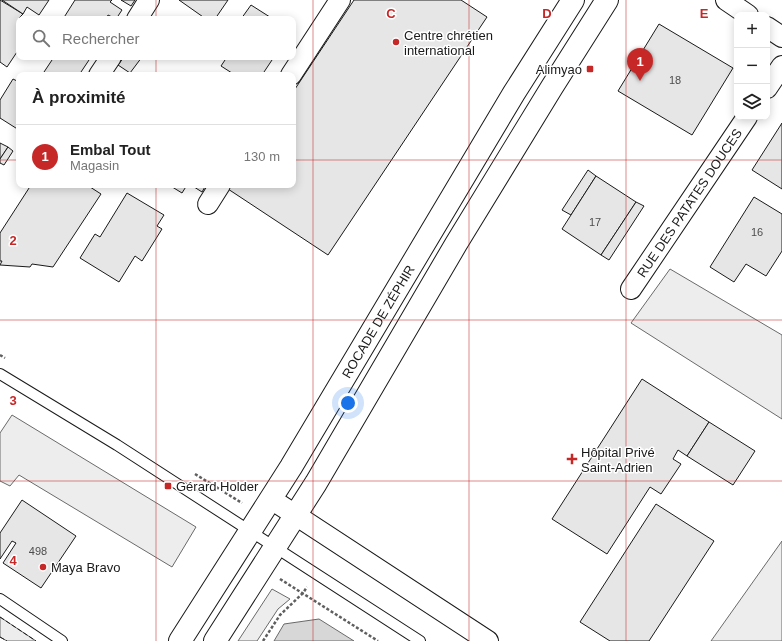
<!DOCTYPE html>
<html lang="fr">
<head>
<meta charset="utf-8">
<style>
  body { margin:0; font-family:Helvetica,sans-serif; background:#f6f6f6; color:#222 }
  .controls { position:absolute; right:12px; top:12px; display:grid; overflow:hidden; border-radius:8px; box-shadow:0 2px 10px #0003 }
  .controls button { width:36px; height:36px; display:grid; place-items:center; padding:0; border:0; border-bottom:1px solid #e0e0e0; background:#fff; color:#222; font:20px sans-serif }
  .you { position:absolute; left:348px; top:403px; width:14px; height:14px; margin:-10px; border:3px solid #fff; border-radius:50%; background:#1a73e8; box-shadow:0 0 0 6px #1a73e833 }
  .badge { display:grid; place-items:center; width:26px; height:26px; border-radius:50%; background:#c62828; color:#fff; font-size:13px; font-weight:700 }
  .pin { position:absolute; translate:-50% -33px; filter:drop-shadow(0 1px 2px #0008) }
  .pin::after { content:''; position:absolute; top:21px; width:14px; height:12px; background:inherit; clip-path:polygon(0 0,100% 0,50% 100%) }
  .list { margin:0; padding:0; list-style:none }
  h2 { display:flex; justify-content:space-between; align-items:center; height:52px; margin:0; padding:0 16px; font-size:17px }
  h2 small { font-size:13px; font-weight:400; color:#767676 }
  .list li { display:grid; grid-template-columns:26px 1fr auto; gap:12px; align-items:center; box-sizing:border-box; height:64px; padding:0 16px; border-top:1px solid #e0e0e0 }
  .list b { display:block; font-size:15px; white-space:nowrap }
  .list p { margin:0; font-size:13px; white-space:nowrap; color:#767676 }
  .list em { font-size:13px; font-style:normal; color:#767676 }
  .icon { flex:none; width:22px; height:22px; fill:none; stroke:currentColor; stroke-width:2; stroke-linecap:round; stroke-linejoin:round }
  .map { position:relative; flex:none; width:782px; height:641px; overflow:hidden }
  .search { position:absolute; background:#fff; box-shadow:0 2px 10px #0003; left:16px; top:16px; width:280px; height:44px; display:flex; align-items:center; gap:10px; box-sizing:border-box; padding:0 14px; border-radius:8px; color:#767676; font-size:15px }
  .panel { position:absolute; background:#fff; box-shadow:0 2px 10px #0003; left:16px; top:72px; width:280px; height:116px; border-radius:8px }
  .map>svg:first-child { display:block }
  .built { fill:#ededed; stroke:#6a6a6a }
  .water { fill:#d7d7d7; stroke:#6a6a6a }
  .building { fill:#e6e6e6; stroke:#1a1a1a }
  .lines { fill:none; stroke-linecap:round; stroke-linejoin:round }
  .service-casing { stroke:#1a1a1a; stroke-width:12 }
  .minor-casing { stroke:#1a1a1a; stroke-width:22 }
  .secondary-casing { stroke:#1a1a1a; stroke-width:24 }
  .path { stroke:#5f5f5f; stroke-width:2.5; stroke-dasharray:3 2; stroke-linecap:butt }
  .service { stroke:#fff; stroke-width:10 }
  .minor { stroke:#fff; stroke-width:20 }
  .secondary { stroke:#fff; stroke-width:22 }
  .fence { stroke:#1a1a1a; stroke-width:1; stroke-dasharray:5 2; stroke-linecap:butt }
  .grid { fill:none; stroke:#c62828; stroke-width:1; stroke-opacity:0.55 }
  .poi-dot { fill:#c62828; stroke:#fff; stroke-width:1.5 }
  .labels { text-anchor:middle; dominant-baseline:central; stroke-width:3; stroke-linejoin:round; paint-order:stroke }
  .number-label { font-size:11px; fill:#4d4d4d }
  .poi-label { font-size:13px; fill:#1a1a1a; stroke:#fff; text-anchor:start }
  .street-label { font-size:13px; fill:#1a1a1a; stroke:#fff }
  .grid-label { font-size:13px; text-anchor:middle; font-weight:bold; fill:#c62828; stroke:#fff; stroke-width:3; stroke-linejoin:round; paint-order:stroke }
</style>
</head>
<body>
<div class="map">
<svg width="782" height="641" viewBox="0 0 782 641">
  <rect width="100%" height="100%" fill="#fff"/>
  <g class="built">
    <path d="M670,269L782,335V419L631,323Z"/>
    <path d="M12,415L196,527L172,567L19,475L10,486L0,481V433Z"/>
    <path d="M782,541V641H711Z"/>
    <path d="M272,589L290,599L278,609L257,641H238Z"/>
    <path d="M0,617L36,641H7L0,637Z"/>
  </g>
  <path class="water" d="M319,619L354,641H274L284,624Z"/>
  <g class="building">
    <path d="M0,0L23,14L19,18L20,19H19V49L7,67L0,62Z"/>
    <path d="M2,0H49L39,15L27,7L23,14Z"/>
    <path d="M75,0H112L110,2L122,10L116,19L108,15L106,19H63Z"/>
    <path d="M121,0H135L131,6Z"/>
    <path d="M179,0H228L215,19H206Z"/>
    <path d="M354,0H461L487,17L328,255L228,189L231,185H293V92Z"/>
    <path d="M251,5L273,19H241Z"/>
    <path d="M659,24L733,68L692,135L618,91Z"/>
    <path d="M54,57H91L79,75H48L44,72Z"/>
    <path d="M124,57H142L130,73L118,65Z"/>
    <path d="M227,57H274L262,75H235L221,66Z"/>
    <path d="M13,79L19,82V130L0,118V100Z"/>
    <path d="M782,123V189L752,170Z"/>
    <path d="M0,143L8,147L0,159Z"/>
    <path d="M8,147L13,151L4,165L0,163V159Z"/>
    <path d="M588,170L596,176L571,215L562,210Z"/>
    <path d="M596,176L636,202L601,255L562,229Z"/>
    <path d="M31,185H87L101,194L53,267L32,264L30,267L0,265L2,261H0V233Z"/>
    <path d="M169,185H187L182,193Z"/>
    <path d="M191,185H206L202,192Z"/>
    <path d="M127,193L164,215L157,226L162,229L142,261L135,256L119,282L80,258L95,234L100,237Z"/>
    <path d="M754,197L782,214V251L766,276L746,264L734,282L710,267Z"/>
    <path d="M636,202L644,206L609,260L601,255Z"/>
    <path d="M642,379L709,422L687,456L678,450L673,459L681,464L661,494L650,487L607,554L552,519Z"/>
    <path d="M709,422L755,451L733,485L687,456Z"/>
    <path d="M22,500L76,536L41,588L3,563L16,543L12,541L0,559V533Z"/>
    <path d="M656,504L714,541L649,641H610L580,622Z"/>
  </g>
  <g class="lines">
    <g class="service-casing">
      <g id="service">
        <path d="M0,374L117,445L420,641"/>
        <path d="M0,599L62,641"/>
      </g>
    </g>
    <g class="minor-casing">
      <g id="minor">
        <path d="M726,0L748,15"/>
        <path d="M137,19L149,0"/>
        <path d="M767,27L782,37"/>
        <path d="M99,75L111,57"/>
        <path d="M291,75L340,0"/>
        <path d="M767,88L782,66"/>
        <path d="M208,204L220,185"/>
        <path id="s1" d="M631,289L747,117"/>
        <path d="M271,499L488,641"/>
      </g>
    </g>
    <g class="secondary-casing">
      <g id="secondary">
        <path id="s2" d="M180,641L291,467L514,93L573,0"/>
        <path d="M215,641L316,483L456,244L552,87L607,0"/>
      </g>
    </g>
    <g class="path">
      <path d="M0,355L5,358"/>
      <path d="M195,474L242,503"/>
      <path d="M280,579L378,641"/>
      <path d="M263,641L280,615L303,593L307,587"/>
    </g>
    <use href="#service" class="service"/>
    <use href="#minor" class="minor"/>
    <use href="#secondary" class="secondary"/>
    <g class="fence">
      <path d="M0,617L36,641"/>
      <path d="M0,637L7,641"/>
    </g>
  </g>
  <path class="grid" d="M156,0V19M313,0V641M469,0V641M626,0V641M156,57V75M0,160H19M293,160H782M156,185V641M0,320H782M0,481H782"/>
  <g class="poi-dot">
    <circle cx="396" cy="42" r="4"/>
    <rect x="586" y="65" width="8" height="8" rx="2"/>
    <path d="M570 453h4v4h4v4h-4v4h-4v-4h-4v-4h4z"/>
    <rect x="164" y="482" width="8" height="8" rx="2"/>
    <circle cx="43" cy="567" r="4"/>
  </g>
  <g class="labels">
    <g class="number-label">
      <text x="675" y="80">18</text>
      <text x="595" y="222">17</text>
      <text x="757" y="232">16</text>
      <text x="38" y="551">498</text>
    </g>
    <g class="poi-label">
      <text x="404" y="35">Centre chrétien<tspan x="404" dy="15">international</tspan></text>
      <text x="582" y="69" text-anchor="end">Alimyao</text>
      <text x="581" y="452">Hôpital Privé<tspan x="581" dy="15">Saint-Adrien</tspan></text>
      <text x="176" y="486">Gérard Holder</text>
      <text x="51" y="567">Maya Bravo</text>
    </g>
    <g class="street-label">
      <text stroke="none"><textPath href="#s1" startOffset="104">RUE DES PATATES DOUCES</textPath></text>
      <text stroke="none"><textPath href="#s2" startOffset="376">ROCADE DE ZÉPHIR</textPath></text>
    </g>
  </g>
  <g class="grid-label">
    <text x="391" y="18">C</text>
    <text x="547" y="18">D</text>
    <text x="704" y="18">E</text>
    <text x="13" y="245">2</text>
    <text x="13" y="405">3</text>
    <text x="13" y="565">4</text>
  </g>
</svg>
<div class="controls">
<button>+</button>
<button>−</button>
<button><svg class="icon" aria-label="layers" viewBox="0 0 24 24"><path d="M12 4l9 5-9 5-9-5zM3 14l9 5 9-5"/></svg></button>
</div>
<div class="you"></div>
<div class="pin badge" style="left:640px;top:81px">1</div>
<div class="search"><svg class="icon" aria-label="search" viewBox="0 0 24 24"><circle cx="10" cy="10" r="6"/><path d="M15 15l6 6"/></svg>Rechercher</div>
<section class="panel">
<h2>À proximité<small></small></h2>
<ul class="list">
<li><span class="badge">1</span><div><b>Embal Tout</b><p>Magasin</p></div><em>130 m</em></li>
</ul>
</section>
</div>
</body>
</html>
